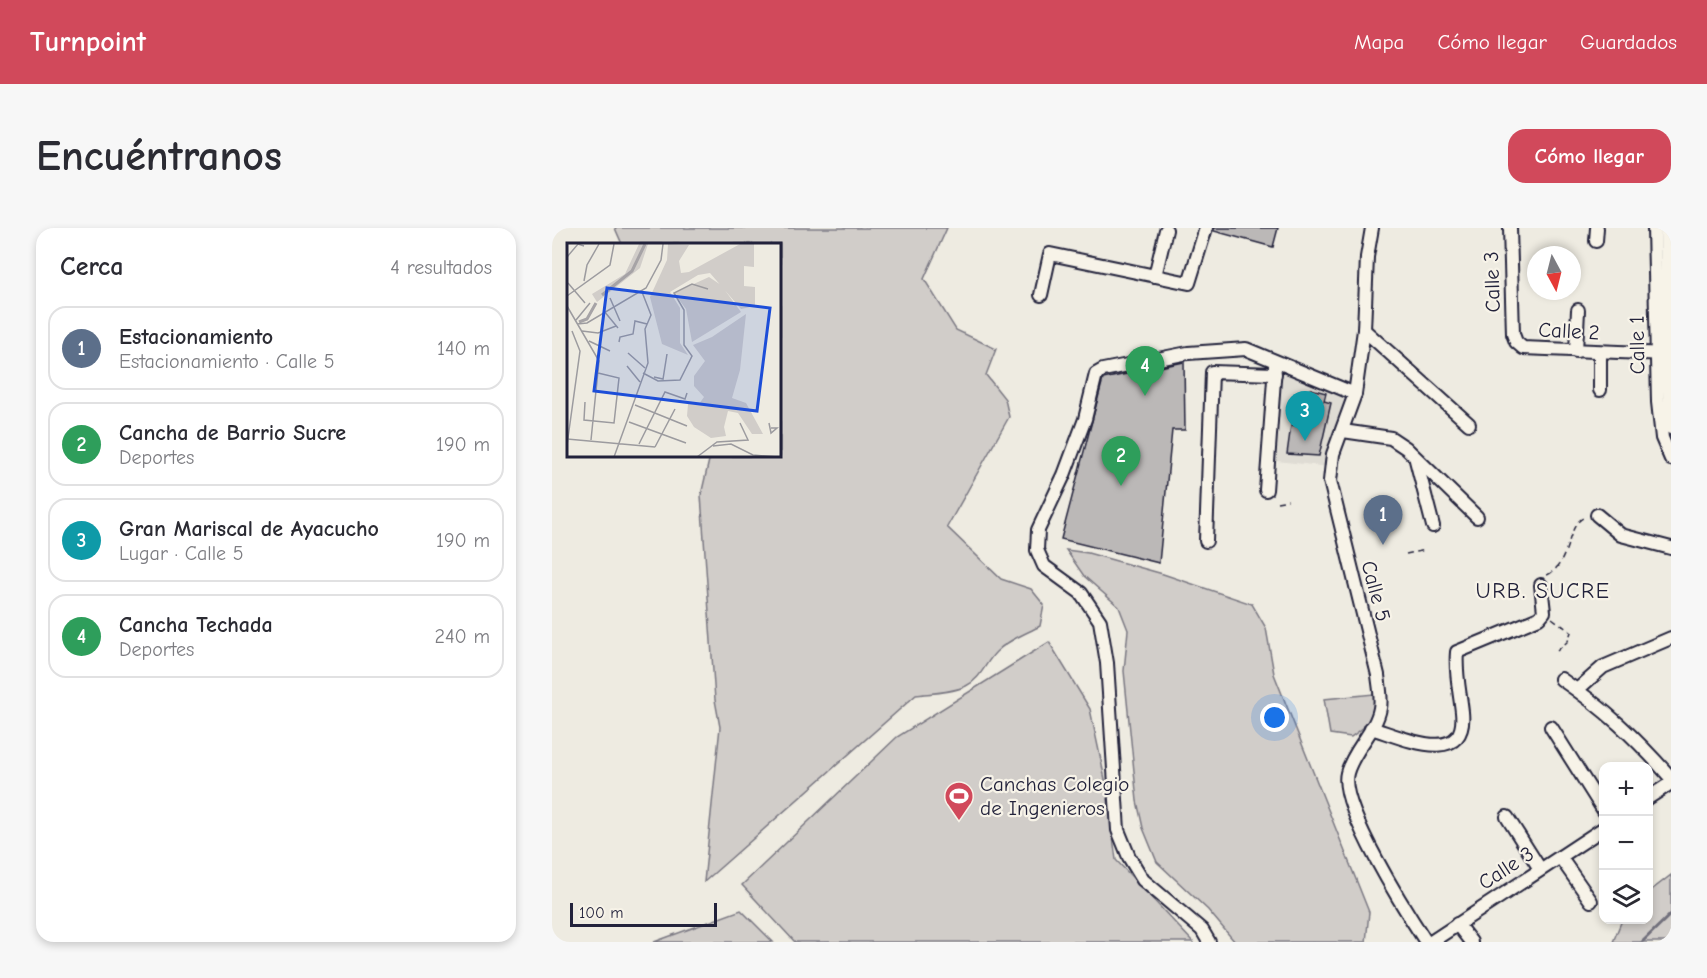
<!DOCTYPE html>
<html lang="es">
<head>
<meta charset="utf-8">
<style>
  body { margin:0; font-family:"Comic Neue",sans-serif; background:#f7f7f7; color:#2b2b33 }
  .controls { position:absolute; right:18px; bottom:18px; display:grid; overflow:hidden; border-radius:12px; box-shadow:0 3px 9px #0003 }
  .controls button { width:54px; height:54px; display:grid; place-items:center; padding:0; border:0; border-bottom:2px solid #e1e1e2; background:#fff; color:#2b2b33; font:30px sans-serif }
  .compass { position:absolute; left:975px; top:18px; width:54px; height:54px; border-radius:50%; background:#fff; box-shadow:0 3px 9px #0003; rotate:173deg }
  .scale { position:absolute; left:18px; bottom:15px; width:147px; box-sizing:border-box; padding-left:6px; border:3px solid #22223b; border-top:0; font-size:16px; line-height:21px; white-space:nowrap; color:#22223b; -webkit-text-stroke:4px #f7f3e8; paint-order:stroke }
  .you { position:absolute; left:723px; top:490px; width:21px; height:21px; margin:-15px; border:4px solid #fff; border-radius:50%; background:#1a73e8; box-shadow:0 0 0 9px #1a73e833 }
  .badge { display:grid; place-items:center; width:39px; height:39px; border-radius:50%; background:#d1495b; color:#fff; font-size:20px; font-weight:700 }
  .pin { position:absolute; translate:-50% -50px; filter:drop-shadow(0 2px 3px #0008) }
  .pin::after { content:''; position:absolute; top:32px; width:21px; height:18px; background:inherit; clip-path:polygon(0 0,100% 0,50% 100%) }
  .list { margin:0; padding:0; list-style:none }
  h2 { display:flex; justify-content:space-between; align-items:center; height:78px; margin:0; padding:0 24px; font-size:26px }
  h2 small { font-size:20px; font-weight:400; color:#7c7c81 }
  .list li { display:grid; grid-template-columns:39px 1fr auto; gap:18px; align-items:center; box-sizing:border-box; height:84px; margin:0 12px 12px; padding:0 12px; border:2px solid #e1e1e2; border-radius:18px }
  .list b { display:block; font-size:22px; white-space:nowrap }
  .list p { margin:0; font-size:20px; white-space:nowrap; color:#7c7c81 }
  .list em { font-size:20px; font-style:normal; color:#7c7c81 }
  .icon { flex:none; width:33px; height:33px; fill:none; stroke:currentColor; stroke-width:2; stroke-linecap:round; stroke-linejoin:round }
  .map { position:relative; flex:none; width:1119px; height:714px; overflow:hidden; border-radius:18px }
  header { display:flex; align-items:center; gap:36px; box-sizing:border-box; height:84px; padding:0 30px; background:#d1495b; color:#fff }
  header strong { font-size:28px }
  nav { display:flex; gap:33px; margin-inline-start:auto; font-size:21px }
  .intro { display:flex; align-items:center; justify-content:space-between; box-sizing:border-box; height:144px; padding:0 36px }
  h1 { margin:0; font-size:42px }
  .button { padding:15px 27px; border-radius:18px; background:#d1495b; color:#fff; font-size:21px; font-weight:700 }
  main { display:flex; gap:36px; padding:0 36px }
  aside { flex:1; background:#fff; border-radius:18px; box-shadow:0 3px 9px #0003 }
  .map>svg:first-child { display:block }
  .built { fill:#dfdcd4 }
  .green { fill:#d1cdc9; stroke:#7a7882; stroke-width:1.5 }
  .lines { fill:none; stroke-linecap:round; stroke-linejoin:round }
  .stream { stroke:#716f7b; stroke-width:3 }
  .building { fill:#bbb8b7; stroke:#22223b; stroke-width:1.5 }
  .minor-casing { stroke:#22223b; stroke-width:16 }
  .path { stroke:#22223b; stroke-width:1.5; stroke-dasharray:6 4.5; stroke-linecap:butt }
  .minor { stroke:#f7f3e8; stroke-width:12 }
  .labels { text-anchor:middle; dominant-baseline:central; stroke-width:4.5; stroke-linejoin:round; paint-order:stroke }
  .street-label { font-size:21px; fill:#22223b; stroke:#f7f3e8 }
  .poi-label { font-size:21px; fill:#22223b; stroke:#f7f3e8; text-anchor:start }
  .neighbourhood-label { font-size:22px; letter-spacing:1.5px; fill:#22223b; stroke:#f7f3e8 }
  .inset-river { fill:none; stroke:#a6a3a6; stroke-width:3 }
  .inset-road { fill:none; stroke:#9c9b9f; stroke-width:1.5 }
  .view { fill:#1d4ed8; fill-opacity:0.15; stroke:#1d4ed8; stroke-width:3 }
  .inset-edge { fill:none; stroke:#22223b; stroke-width:3 }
</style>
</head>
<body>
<header>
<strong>Turnpoint</strong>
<nav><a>Mapa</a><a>Cómo llegar</a><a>Guardados</a></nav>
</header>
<div class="intro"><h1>Encuéntranos</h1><a class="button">Cómo llegar</a></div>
<main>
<aside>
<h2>Cerca<small>4 resultados</small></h2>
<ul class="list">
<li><span class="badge" style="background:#5c6f8a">1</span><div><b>Estacionamiento</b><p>Estacionamiento · Calle 5</p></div><em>140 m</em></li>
<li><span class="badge" style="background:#2e9e5b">2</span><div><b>Cancha de Barrio Sucre</b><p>Deportes</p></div><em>190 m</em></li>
<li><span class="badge" style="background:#0f9aa8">3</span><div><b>Gran Mariscal de Ayacucho</b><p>Lugar · Calle 5</p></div><em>190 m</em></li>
<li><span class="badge" style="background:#2e9e5b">4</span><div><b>Cancha Techada</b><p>Deportes</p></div><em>240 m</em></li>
</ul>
</aside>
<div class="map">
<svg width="1119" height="714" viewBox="0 0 1119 714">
  <rect width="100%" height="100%" fill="#eeebe1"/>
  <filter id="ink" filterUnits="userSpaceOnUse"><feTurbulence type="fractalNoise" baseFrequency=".0167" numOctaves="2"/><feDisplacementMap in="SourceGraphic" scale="12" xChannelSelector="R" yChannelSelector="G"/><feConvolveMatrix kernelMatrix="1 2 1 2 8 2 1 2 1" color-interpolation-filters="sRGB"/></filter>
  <g filter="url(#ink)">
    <path class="built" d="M728,134L803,166L778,239L716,232Z"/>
    <g class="green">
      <path d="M63,0H395L372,51L404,102L444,121L434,147L453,171L457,189L395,299L449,351L479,361L492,377L488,398C473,406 456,412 444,424C433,435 429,451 414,458C399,465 380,465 364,467L152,654L168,499L163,472L149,267L158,228H228V16H70Z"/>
      <path d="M514,322L536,325L611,346L700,376L714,400L722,446L817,684L814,714H683L656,682L605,634L591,600L585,573L572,443L576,402L567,379L532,348Z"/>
      <path d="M497,414L538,481L554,556L564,632L641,714H243L190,657L345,509Z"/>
      <path d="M822,466C827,489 817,496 799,509L778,506L772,471Z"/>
      <path d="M1119,647V714H1061L1070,692H1096L1097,664Z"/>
      <path d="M189,682L221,714H102Z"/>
    </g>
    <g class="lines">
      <path class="stream" d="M1090,714L1119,686"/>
    </g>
    <g class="building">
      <path d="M662,0H726L721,19L662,3Z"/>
      <path d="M632,134L633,202H620L607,335L509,311L551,151Z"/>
      <path d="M759,161L774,165L772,173L779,175L767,228L735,226L739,197L755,199L761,173L756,171Z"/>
    </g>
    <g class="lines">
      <g class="minor-casing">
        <g id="minor">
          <path d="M820,0L815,29L812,102L803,166L781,226L778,253L826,447C827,457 830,470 828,480C824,503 801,522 795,545C786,577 855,685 874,714"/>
          <path d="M958,0L961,106L964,114L971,120L1115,126"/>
          <path d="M1102,0L1106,174L1110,210L1119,231"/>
          <path d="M1114,0L1115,126L1119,200"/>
          <path d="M1044,13L1045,0"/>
          <path d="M603,48L614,2"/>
          <path d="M489,67L498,26L637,55L654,0"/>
          <path d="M812,102L917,196"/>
          <path d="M1024,123L1026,82"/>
          <path d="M1048,124V162"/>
          <path d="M791,203L839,210L854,220L925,289"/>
          <path d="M864,232L881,298"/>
          <path d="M714,262L723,138"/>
          <path d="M1045,287L1069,307L1119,320"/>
          <path d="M654,313L660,144L723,146"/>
          <path d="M1009,451C1053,481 1083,509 1119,550"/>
          <path d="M1025,462L1051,439L1119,410"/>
          <path d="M999,499L1052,583"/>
          <path d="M819,500C847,508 916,541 910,484C908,464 903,445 905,424L987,390L992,384L989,357"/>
          <path d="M1096,570L1119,555"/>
          <path d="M955,589L988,641"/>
          <path d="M1008,629L1039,673"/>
          <path d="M905,696L919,714"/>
          <path d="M657,714L650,702L591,652L577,629L566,602L555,435L548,393L529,365L492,338L485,322L486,302L512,247L533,191L544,146L551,142L636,125L694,121L803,166"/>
          <path d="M879,714L1052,600"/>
        </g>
      </g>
      <g class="path">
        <path d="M725,274L736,272"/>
        <path d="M854,326L874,322"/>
        <path d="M995,347C1019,336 1014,296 1033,289"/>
        <path d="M1000,390L1019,404L1016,413L1005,423"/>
      </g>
      <use href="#minor" class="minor"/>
    </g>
  </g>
  <defs>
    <g id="stadium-pin" transform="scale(1.5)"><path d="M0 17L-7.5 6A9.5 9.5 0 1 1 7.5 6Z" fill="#d1495b" stroke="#f7f3e8"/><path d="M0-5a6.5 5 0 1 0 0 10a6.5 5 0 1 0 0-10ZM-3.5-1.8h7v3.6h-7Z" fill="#fff"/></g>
  </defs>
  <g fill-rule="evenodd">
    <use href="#stadium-pin" x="407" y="568"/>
  </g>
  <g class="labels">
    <g class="street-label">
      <text transform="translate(940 54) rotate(-92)">Calle 3</text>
      <text transform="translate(1017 103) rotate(3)">Calle 2</text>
      <text transform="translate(1085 117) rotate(-91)">Calle 1</text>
      <text transform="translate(824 363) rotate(75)">Calle 5</text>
      <text transform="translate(954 640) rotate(-33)">Calle 3</text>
    </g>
    <g class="poi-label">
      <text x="428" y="556">Canchas Colegio<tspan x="428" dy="24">de Ingenieros</tspan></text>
    </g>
    <g class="neighbourhood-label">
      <text x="991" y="363">URB. SUCRE</text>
    </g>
  </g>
  <g transform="translate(15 15)">
    <rect width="214" height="214" fill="#eeebe1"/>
    <path d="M72,1H81L73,25L30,59L25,51L58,31ZM101,1L122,2L112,18L114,30L122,29L173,1H187V24L177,23V43L188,44V63L174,66L143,30L131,32L103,49L113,65V100L121,112L95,101L83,54L100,17ZM142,34L154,42L174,69L125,99L119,66L107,50ZM179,71L173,127L165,155L179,160L196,191H185L171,170L161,168L157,184L159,193L144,195L127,184L120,173L121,161H132L137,154L127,143V133L138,118L126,102L145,94Z" fill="#d1cdc9"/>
    <path class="inset-river" d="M35,52L65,28L78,1M12,79L20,76L29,60"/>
    <path class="inset-road" d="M0,14L11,1L17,3M17,38L20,22L32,1M1,40L18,60M0,53L43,22L47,1M43,55L53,78M0,63L32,118L24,197M37,68L51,85M9,77L23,60M10,81L20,80L79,45L94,17L96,1M15,88L31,90L49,83M22,98L43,108M52,99L53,94L66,91L68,78L80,81M61,110L78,125M60,123L73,139M76,130L91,138L113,137L125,113L117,102V67L107,50L125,41L141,46M87,134L96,136L100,111M18,159L17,177L47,180L52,135L31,130M68,162L120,183M62,179L119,200M202,180L204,190L210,185H204M0,196L88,204M72,201L98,149L118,156L120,150M0,202L13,108L5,88M146,203L164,201L186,212L211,214M88,204L108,166M47,214L81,120L78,86L84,72L75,49M130,214L150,199L181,197L173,180"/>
    <path class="view" d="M40,45L203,65L190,168L27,148Z"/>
    <rect width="214" height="214" class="inset-edge"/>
  </g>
</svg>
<div class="controls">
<button>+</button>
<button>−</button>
<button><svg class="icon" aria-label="layers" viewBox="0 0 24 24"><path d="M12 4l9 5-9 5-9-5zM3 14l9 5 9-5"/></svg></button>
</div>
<svg class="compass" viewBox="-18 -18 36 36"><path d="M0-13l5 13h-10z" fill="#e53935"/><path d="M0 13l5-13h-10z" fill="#7c7c81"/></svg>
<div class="scale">100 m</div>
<div class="you"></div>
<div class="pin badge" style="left:831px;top:317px;background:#5c6f8a">1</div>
<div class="pin badge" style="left:569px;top:258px;background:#2e9e5b">2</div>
<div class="pin badge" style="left:753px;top:213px;background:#0f9aa8">3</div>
<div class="pin badge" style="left:593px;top:168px;background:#2e9e5b">4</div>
</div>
</main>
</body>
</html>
